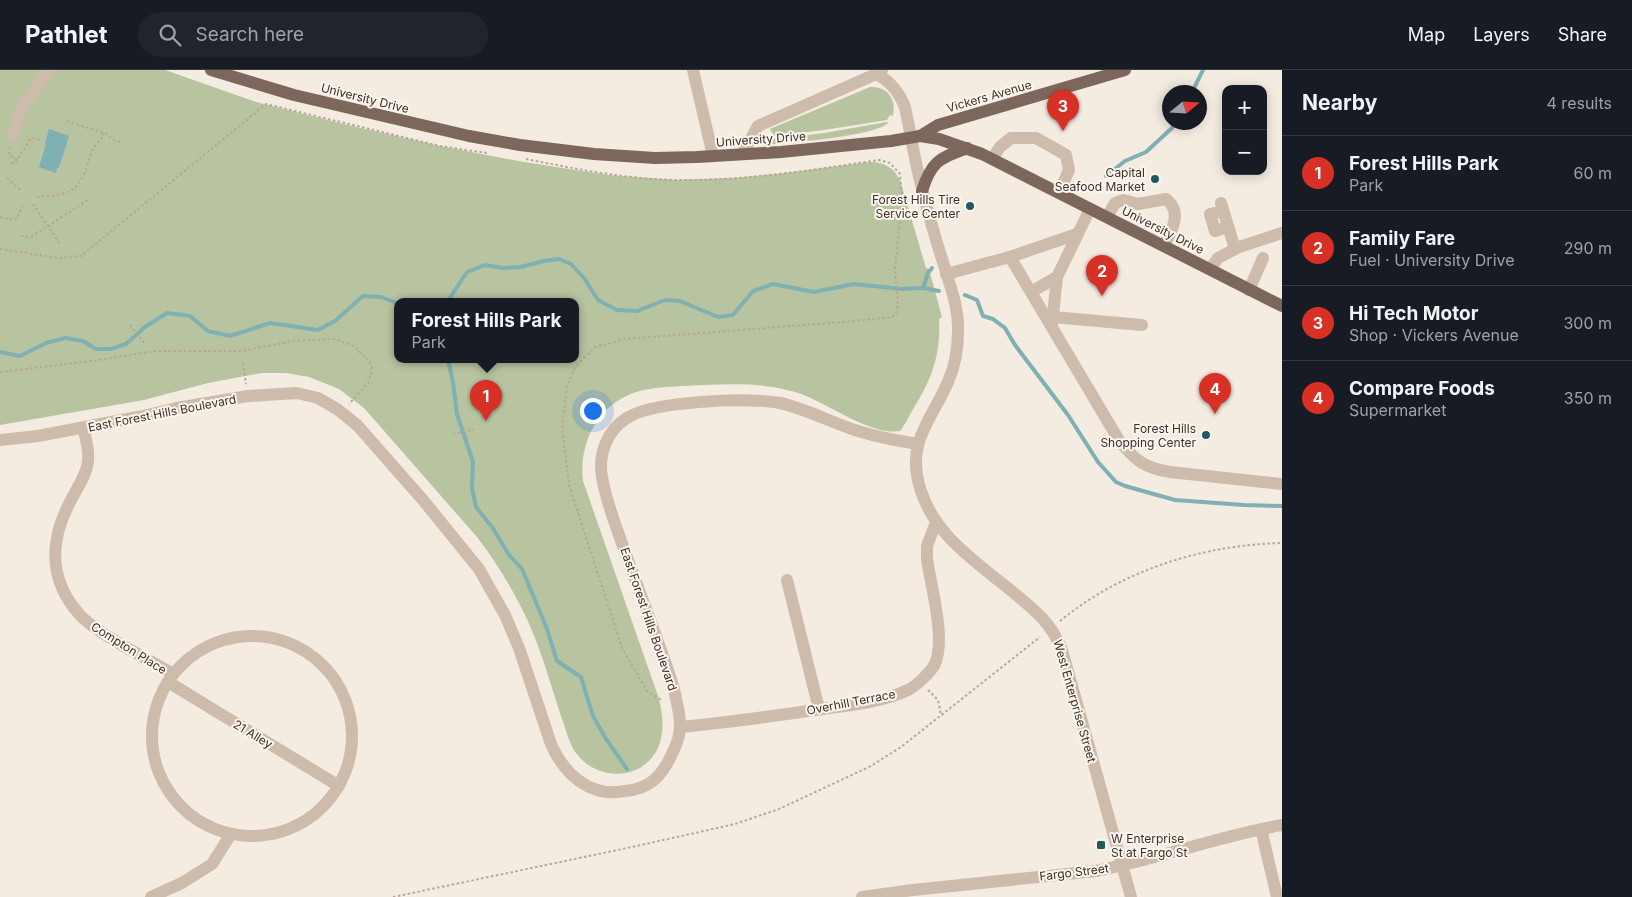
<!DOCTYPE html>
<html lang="en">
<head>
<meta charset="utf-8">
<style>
  body { margin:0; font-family:Inter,sans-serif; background:#20242c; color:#f1f3f6 }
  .controls { position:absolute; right:15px; top:15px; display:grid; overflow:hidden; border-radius:10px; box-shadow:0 2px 12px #0003 }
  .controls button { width:45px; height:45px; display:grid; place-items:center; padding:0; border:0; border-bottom:1px solid #363941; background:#171b24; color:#f1f3f6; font:25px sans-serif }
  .compass { position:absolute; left:1162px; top:15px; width:45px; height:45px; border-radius:50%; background:#171b24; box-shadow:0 2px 12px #0003; rotate:72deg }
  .you { position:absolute; left:592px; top:340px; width:18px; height:18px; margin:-12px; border:4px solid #fff; border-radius:50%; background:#1a73e8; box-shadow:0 0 0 8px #1a73e833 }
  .badge { display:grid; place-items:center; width:32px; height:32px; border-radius:50%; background:#d93025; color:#fff; font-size:16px; font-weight:700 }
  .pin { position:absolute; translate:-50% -41px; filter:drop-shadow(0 1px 2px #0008) }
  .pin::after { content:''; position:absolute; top:26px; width:18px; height:15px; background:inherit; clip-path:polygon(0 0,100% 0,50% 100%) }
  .popup { position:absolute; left:394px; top:228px; width:185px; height:65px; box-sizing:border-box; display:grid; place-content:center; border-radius:10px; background:#171b24; filter:drop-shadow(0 1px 4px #0005); font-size:16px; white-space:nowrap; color:#9ea1a6 }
  .popup b { font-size:19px; color:#f1f3f6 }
  .popup::after { content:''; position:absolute; left:50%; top:100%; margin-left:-10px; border:10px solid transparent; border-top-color:#171b24 }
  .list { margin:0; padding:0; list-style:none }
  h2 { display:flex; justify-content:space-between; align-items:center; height:65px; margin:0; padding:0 20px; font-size:21px }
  h2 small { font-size:16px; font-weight:400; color:#9ea1a6 }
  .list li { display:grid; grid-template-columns:32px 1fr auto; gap:15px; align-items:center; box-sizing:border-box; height:75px; padding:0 20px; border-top:1px solid #363941 }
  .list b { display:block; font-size:19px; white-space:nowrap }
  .list p { margin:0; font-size:16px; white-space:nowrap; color:#9ea1a6 }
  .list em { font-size:16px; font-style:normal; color:#9ea1a6 }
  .icon { flex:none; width:28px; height:28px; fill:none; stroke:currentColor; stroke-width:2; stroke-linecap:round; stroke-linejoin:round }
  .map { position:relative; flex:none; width:1282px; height:827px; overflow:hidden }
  header { display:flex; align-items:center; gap:30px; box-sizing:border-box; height:70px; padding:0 25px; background:#171b24; border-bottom:1px solid #363941 }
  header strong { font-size:24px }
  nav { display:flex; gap:28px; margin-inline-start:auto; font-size:18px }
  .search { width:350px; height:45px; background:#20242c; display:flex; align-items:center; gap:12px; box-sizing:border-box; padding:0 18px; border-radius:28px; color:#9ea1a6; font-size:19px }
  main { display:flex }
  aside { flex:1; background:#171b24 }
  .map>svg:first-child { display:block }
  .green { fill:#b8c4a0; fill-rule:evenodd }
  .water { fill:#7fb0b2 }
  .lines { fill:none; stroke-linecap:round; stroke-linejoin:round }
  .stream { stroke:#7fb0b2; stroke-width:4 }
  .path { stroke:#b9a596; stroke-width:2; stroke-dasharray:2.5 2.5; stroke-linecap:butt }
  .minor { stroke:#cdbbac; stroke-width:12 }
  .major { stroke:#7d675c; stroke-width:12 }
  .poi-dot { fill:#1f5a5e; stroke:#fbf5ee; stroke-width:2 }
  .labels { text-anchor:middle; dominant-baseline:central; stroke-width:4; stroke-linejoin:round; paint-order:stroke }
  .street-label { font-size:12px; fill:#3b302b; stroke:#fbf5ee }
  .poi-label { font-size:12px; fill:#3b302b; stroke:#fbf5ee; text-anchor:end }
</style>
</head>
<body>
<header>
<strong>Pathlet</strong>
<div class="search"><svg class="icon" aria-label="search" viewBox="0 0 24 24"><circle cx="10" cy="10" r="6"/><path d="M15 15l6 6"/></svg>Search here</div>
<nav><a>Map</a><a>Layers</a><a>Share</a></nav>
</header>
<main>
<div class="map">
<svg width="1282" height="827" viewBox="0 0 1282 827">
  <rect width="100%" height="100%" fill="#f4ebe1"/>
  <g class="green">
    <path d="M0,0H165L256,32L348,55L440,76L518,91L608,105L676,110L733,108L777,104L870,92C884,92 893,97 900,110L926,198L929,199L942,247L939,249C941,286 931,311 912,341C908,348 905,355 900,361C869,366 826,331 795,322C765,313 735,314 704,315C685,316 663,316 644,320C601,329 578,370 583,411L658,626C663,643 665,662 658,678C642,712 596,711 576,683C569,674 567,662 563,652C556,631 550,611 543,590C528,545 506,505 477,467L364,338L339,319L309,307L286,303H262L208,313L144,330L0,355ZM397,232H575V290H397Z"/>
    <path d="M870,17C887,16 897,29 893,46L890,45L887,50L824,60L777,66H774L770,59Z"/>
    <path d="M887,52L888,53C875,66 796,72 774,74L769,73L766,67L777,69L824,63Z"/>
  </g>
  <path class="water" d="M49,59L69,66L59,97L57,98L56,103L39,97L46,74L45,73Z"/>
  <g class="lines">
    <g class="stream">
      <path d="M1192,22L1203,0"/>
      <path d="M1106,106L1125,91L1146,82L1172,58L1175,52"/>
      <path d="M923,218L928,203L932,198"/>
      <path d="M965,225L977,230L983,246L993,249L1005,258L1015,275L1068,345L1098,392L1116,412L1125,416L1175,430L1244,435L1282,436"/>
      <path d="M447,232L467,202L485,195L503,198L521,197L544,191L559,189L571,194L584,208L598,230L617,240L637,241L665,230L680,231L718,247L733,245L753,221L773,214L814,222L854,214L902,219L923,218L939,221"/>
      <path d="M0,282L20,286L46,273L65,268L83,271L96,279H111L126,274L145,257L167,243L190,246L208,261L230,266L270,253L318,260L335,251L363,226L381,227L397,233"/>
      <path d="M448,290L453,312L457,344L473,392L472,418L476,437L492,457L509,485L522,499L547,559L557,591L581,607L593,646L606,669L627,699"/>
    </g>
    <g class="path">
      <path d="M67,51L107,64L112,69L120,72"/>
      <path d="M10,77L9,85L18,90"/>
      <path d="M526,89C576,99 625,109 676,110C744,111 812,100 879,90L890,93L900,104L902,131L895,199L898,236L896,243L892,247L842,252L625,269L595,277L576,296L567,316L562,355L569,415L622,578L647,621L663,631"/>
      <path d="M11,93H15L31,68L41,70"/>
      <path d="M7,108L20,120"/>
      <path d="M37,127C46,126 56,126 65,123C84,116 86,97 92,81C94,76 99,72 102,68L103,62"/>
      <path d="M33,134L60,174"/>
      <path d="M0,147L16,150L23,135"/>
      <path d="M21,166L31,167L88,130"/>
      <path d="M0,179L58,188L81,186L266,34L440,76L487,83"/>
      <path d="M130,255L145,274"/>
      <path d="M243,293L246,314"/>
      <path d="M0,302L98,290L155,281H241L293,271L335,269L354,276L369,291L372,297L371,303L368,313L349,334"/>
      <path d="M453,364L474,359"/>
      <path d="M1060,551C1122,500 1202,475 1282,473"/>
      <path d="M928,620L938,630L941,645"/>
      <path d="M393,827L632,777L735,754L779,739L871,696L901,677L1040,567"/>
    </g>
    <g class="minor">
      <path d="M693,0L713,86"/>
      <path d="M876,4C891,11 899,22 905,37C911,65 915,94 923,122C929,146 936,171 944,195C950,216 959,238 958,261C958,278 955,296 948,312C931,351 906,372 920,418C934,466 978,493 1014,523C1035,540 1052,554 1062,580L1131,827"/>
      <path d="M13,66L21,38L49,0"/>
      <path d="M743,83L758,56L876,4L882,0"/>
      <path d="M992,89L1000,77L1011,68H1036L1066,85L1069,100L1059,123"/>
      <path d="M1221,133L1235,179"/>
      <path d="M1223,141L1210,144L1215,161L1228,157"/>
      <path d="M1107,147L1115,133L1123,130L1138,134L1166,129C1183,142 1172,160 1164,176"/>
      <path d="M1010,187L1120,372C1136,391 1145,398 1170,402L1282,414"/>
      <path d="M1210,199L1218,188L1239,177L1282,163"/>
      <path d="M946,204L1010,187L1077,164"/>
      <path d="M1249,220L1263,188"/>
      <path d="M1031,222L1057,207L1090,139"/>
      <path d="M1053,247L1142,255"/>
      <path d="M1052,255L1057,207"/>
      <path d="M83,358C95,398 85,402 68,436C49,474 50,512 80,545C91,557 106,565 120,574C138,584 155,594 173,604"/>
      <path d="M0,370L38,366L143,346L177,338L248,326L297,323L318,328L337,339L357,355L423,430L479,499L505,545L519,578L551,674C561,697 579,718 606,722C612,723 619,722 625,721C649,719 661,707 671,686C674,679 678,672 679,665C682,650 677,634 674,619C659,571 640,524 623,476C615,454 606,431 602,407C598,385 607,360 627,348C652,331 750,327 780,333C807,339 832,353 858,361C878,367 898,371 918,374"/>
      <path d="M787,510L819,639"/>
      <circle cx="252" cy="666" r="100"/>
      <path d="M168,612L339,716"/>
      <path d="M680,657C723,653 766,647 808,641C841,636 878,634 908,620C916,616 931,602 935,594C946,568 931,517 927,489V476L936,452"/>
      <path d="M1261,759L1277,827"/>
      <path d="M151,827L182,813L212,794L231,764"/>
      <path d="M862,827L913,820L1096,801C1158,789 1219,766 1282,755"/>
    </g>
    <g class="major">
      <path d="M211,0L294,25L469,66L520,75L594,84L655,88L697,87L781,82L891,71L920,66L939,69L982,84L1282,236"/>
      <path d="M920,66L938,55L1125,0"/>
      <path d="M922,121C931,92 939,88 967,78"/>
    </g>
  </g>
  <g class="poi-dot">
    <circle cx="1155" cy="109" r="5"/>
    <circle cx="970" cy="136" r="5"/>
    <circle cx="1206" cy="365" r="5"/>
    <rect x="1096" y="770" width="10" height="10" rx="2.5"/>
  </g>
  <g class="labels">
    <g class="street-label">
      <text transform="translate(989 26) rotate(-16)">Vickers Avenue</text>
      <text transform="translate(365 28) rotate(14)">University Drive</text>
      <text transform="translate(761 69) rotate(-4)">University Drive</text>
      <text transform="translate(1163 160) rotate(27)">University Drive</text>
      <text transform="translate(162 343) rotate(-11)">East Forest Hills Boulevard</text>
      <text transform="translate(649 549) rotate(71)">East Forest Hills Boulevard</text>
      <text transform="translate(129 578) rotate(32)">Compton Place</text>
      <text transform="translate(1075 631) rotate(74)">West Enterprise Street</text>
      <text transform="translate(851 632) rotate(-11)">Overhill Terrace</text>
      <text transform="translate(253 664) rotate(31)">21 Alley</text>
      <text transform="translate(1074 802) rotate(-7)">Fargo Street</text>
    </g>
    <g class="poi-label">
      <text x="1145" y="102">Capital<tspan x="1145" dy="14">Seafood Market</tspan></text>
      <text x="960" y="129">Forest Hills Tire<tspan x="960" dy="14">Service Center</tspan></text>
      <text x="1196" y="358">Forest Hills<tspan x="1196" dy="14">Shopping Center</tspan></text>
      <text x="1111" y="768" text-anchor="start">W Enterprise<tspan x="1111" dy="14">St at Fargo St</tspan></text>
    </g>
  </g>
</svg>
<div class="controls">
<button>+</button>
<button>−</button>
</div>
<svg class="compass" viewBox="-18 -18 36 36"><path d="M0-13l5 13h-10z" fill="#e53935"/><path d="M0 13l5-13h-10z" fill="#9ea1a6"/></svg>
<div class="you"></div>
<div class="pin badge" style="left:486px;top:351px">1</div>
<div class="popup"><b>Forest Hills Park</b>Park</div>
<div class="pin badge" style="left:1102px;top:226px">2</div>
<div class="pin badge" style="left:1063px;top:61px">3</div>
<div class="pin badge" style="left:1215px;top:344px">4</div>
</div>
<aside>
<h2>Nearby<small>4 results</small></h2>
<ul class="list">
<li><span class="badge">1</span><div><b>Forest Hills Park</b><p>Park</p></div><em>60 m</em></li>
<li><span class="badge">2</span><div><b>Family Fare</b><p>Fuel · University Drive</p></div><em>290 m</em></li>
<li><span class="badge">3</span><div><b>Hi Tech Motor</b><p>Shop · Vickers Avenue</p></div><em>300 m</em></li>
<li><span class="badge">4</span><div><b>Compare Foods</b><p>Supermarket</p></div><em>350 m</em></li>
</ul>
</aside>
</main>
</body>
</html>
